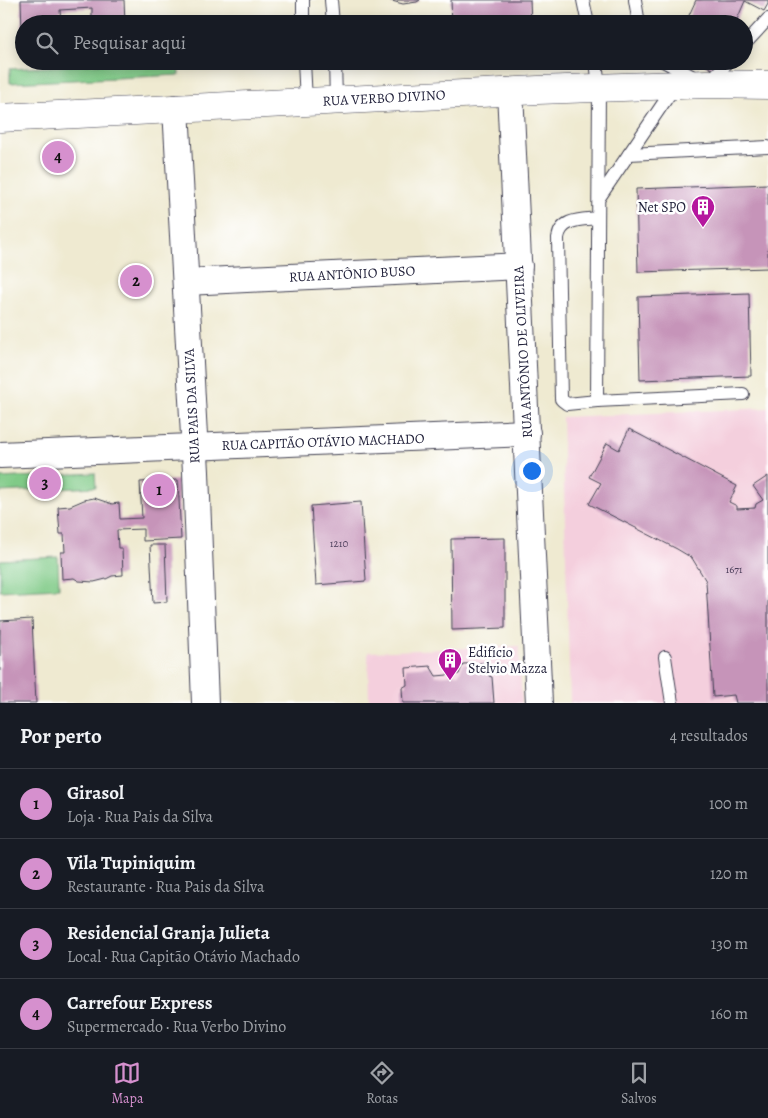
<!DOCTYPE html>
<html lang="pt">
<head>
<meta charset="utf-8">
<style>
  body { margin:0; font-family:Alegreya,serif; background:#242831; color:#f1f3f6 }
  .you { position:absolute; left:531px; top:470px; width:18px; height:18px; margin:-12px; border:4px solid #fff; border-radius:50%; background:#1a73e8; box-shadow:0 0 0 8px #1a73e833 }
  .badge { display:grid; place-items:center; width:32px; height:32px; border-radius:50%; background:#d690ce; color:#111; font-size:16px; font-weight:700 }
  .pin { position:absolute; translate:-50% -50%; border:2px solid #fff; box-shadow:0 1px 5px #0006 }
  .list { margin:0; padding:0; list-style:none }
  h2 { display:flex; justify-content:space-between; align-items:center; height:65px; margin:0; padding:0 20px; font-size:21px }
  h2 small { font-size:16px; font-weight:400; color:#9ea1a6 }
  .list li { display:grid; grid-template-columns:32px 1fr auto; gap:15px; align-items:center; box-sizing:border-box; height:70px; padding:0 20px; border-top:1px solid #363941 }
  .list b { display:block; font-size:19px; white-space:nowrap }
  .list p { margin:0; font-size:16px; white-space:nowrap; color:#9ea1a6 }
  .list em { font-size:16px; font-style:normal; color:#9ea1a6 }
  .icon { flex:none; width:28px; height:28px; fill:none; stroke:currentColor; stroke-width:2; stroke-linecap:round; stroke-linejoin:round }
  .map { position:relative; flex:none; width:768px; height:703px; overflow:hidden }
  .search { position:absolute; background:#171b24; box-shadow:0 2px 12px #0003; left:15px; right:15px; top:15px; height:55px; display:flex; align-items:center; gap:12px; box-sizing:border-box; padding:0 18px; border-radius:28px; color:#9ea1a6; font-size:19px }
  .sheet { height:345px; background:#171b24 }
  nav { display:flex; justify-content:space-around; align-items:center; box-sizing:border-box; height:70px; border-top:1px solid #363941; background:#171b24; font-size:14px; color:#9ea1a6 }
  nav a { display:grid; justify-items:center; gap:2px }
  nav .on { color:#d690ce }
  .map>svg:first-child { display:block }
  .built { fill:#f4cfdd }
  .green { fill:#80ca87; stroke:#517661 }
  .building { fill:#c694b9 }
  .lines { fill:none; stroke-linecap:round; stroke-linejoin:round }
  .service-casing { stroke:#414052; stroke-width:14 }
  .minor-casing { stroke:#414052; stroke-width:28 }
  .tertiary-casing { stroke:#414052; stroke-width:29 }
  .service { stroke:#fff; stroke-width:12 }
  .minor { stroke:#fff; stroke-width:26 }
  .tertiary { stroke:#fff; stroke-width:28 }
  .labels { text-anchor:middle; dominant-baseline:central; stroke-width:5; stroke-linejoin:round; paint-order:stroke }
  .number-label { font-size:11px; fill:#4b3e5a }
  .street-label { font-size:14px; fill:#22223b; stroke:#fff }
  .poi-label { font-size:14px; fill:#22223b; stroke:#fff; text-anchor:end }
</style>
</head>
<body>
<div class="map">
<svg width="768" height="703" viewBox="0 0 768 703">
  <rect width="100%" height="100%" fill="#fff"/>
  <filter id="ink" filterUnits="userSpaceOnUse"><feTurbulence type="fractalNoise" baseFrequency=".02" numOctaves="2"/><feDisplacementMap in="SourceGraphic" scale="10" xChannelSelector="R" yChannelSelector="G"/><feConvolveMatrix kernelMatrix="1 2 1 2 8 2 1 2 1" color-interpolation-filters="sRGB"/></filter>
  <filter id="wash" filterUnits="userSpaceOnUse"><feTurbulence type="fractalNoise" baseFrequency=".0096" numOctaves="4" result="noise"/><feDisplacementMap in="SourceGraphic" scale="20" xChannelSelector="R" yChannelSelector="G"/><feGaussianBlur stdDeviation="1.12" result="paint"/><feColorMatrix in="noise" values="0 0 0 0 0 0 0 0 0 0 0 0 0 0 0 0 0 1.4 0 .05"/><feComposite in="paint" operator="in"/></filter>
  <g filter="url(#wash)">
    <rect width="100%" height="100%" fill="#efead1"/>
    <g class="built">
      <path d="M768,408V703H570L562,417Z"/>
      <path d="M519,646L522,703H369L368,652Z"/>
    </g>
    <g class="green">
      <path d="M150,61H178L179,75L10,83V69Z"/>
      <path d="M95,473L96,487L0,492V478Z"/>
      <path d="M58,557L59,588L0,591V560Z"/>
    </g>
    <g id="blocks">
      <g class="building">
        <path d="M21,0H124L125,24H92V8L60,10L61,24H24V31H22Z"/>
        <path d="M388,0H420L417,2L403,4Z"/>
        <path d="M451,0H530L531,24H452Z"/>
        <path d="M696,0H768V4L764,11L745,1L735,24H685Z"/>
        <path d="M697,61H718L714,70Z"/>
        <path d="M768,184V268L638,272L636,189Z"/>
        <path d="M749,293L751,376L640,380L638,297Z"/>
        <path d="M629,429L737,486L729,502L737,506V509L755,508L756,504L763,500L753,486L768,476V703H736L734,695L713,697L706,581L692,558L677,549L589,504L601,483L589,477L607,443L619,450Z"/>
        <path d="M52,476L53,488L38,489V477Z"/>
        <path d="M178,480L181,539L143,541V529L117,530L118,548H122L123,575L112,576L106,579L94,582L79,581L74,578L62,579L61,552H65L64,534H60L58,507L70,506L84,500L94,498L112,504L119,503L120,519L142,518L140,482Z"/>
        <path d="M361,502L366,581L316,585L311,506Z"/>
        <path d="M505,538V628L452,630L451,539Z"/>
        <path d="M150,545H165L167,602L153,603Z"/>
        <path d="M32,619L36,703H0V621Z"/>
        <path d="M489,663V676L492,677L494,703H403L402,688L407,685L406,668L430,666L436,676L459,674L463,664Z"/>
      </g>
    </g>
  </g>
  <g filter="url(#ink)">
    <use href="#blocks" fill-opacity="0" stroke="#414052" stroke-width="1"/>
    <g class="lines">
      <g class="service-casing">
        <g id="service">
          <path d="M303,0V24"/>
          <path d="M331,0L333,24"/>
          <path d="M583,0L588,24"/>
          <path d="M635,0L639,24"/>
          <path d="M744,45L768,19"/>
          <path d="M304,61L306,102"/>
          <path d="M335,61L336,100"/>
          <path d="M596,61L599,87L597,401L743,394"/>
          <path d="M663,61L707,84L729,61"/>
          <path d="M629,154L768,147"/>
          <path d="M599,198L675,86"/>
          <path d="M597,401L567,404L563,401L561,399L558,238C561,218 582,220 598,218"/>
          <path d="M665,657L672,703"/>
        </g>
      </g>
      <g class="minor-casing">
        <g id="minor">
          <path d="M510,91L539,703"/>
          <path d="M176,108L196,472L205,703"/>
          <path d="M186,282L519,266"/>
          <path d="M0,455L527,433"/>
        </g>
      </g>
      <g class="tertiary-casing">
        <path id="tertiary" d="M0,118L538,90L707,84L768,85"/>
      </g>
      <use href="#service" class="service"/>
      <use href="#minor" class="minor"/>
      <use href="#tertiary" class="tertiary"/>
    </g>
  </g>
  <defs>
    <g id="building-pin" transform="scale(1.25)"><path d="M0 17L-7.5 6A9.5 9.5 0 1 1 7.5 6Z" fill="#b5179e" stroke="#fff"/><path d="M-4-6H4V6H1V3H-1V6H-4ZM-2.5-4.3h1.7v1.8h-1.7ZM.8-4.3h1.7v1.8H.8ZM-2.5-1h1.7V.8h-1.7ZM.8-1h1.7V.8H.8Z" fill="#fff"/></g>
  </defs>
  <g fill-rule="evenodd">
    <use href="#building-pin" x="703" y="207"/>
    <use href="#building-pin" x="450" y="660"/>
  </g>
  <g class="labels">
    <g class="number-label">
      <text x="339" y="543">1210</text>
      <text x="734" y="569">1671</text>
    </g>
    <g class="street-label">
      <text transform="translate(384 98) rotate(-3)">RUA VERBO DIVINO</text>
      <text transform="translate(352 274) rotate(-3)">RUA ANTÔNIO BUSO</text>
      <text transform="translate(523 352) rotate(-93)">RUA ANTÔNIO DE OLIVEIRA</text>
      <text transform="translate(192 406) rotate(-93)">RUA PAIS DA SILVA</text>
      <text transform="translate(323 442) rotate(-2)">RUA CAPITÃO OTÁVIO MACHADO</text>
    </g>
    <g class="poi-label">
      <text x="686" y="207">Net SPO</text>
      <text x="468" y="652" text-anchor="start">Edifício<tspan x="468" dy="16">Stelvio Mazza</tspan></text>
    </g>
  </g>
</svg>
<div class="you"></div>
<div class="pin badge" style="left:159px;top:490px">1</div>
<div class="pin badge" style="left:136px;top:281px">2</div>
<div class="pin badge" style="left:45px;top:483px">3</div>
<div class="pin badge" style="left:58px;top:157px">4</div>
<div class="search"><svg class="icon" aria-label="search" viewBox="0 0 24 24"><circle cx="10" cy="10" r="6"/><path d="M15 15l6 6"/></svg>Pesquisar aqui</div>
</div>
<section class="sheet">
<h2>Por perto<small>4 resultados</small></h2>
<ul class="list">
<li><span class="badge">1</span><div><b>Girasol</b><p>Loja · Rua Pais da Silva</p></div><em>100 m</em></li>
<li><span class="badge">2</span><div><b>Vila Tupiniquim</b><p>Restaurante · Rua Pais da Silva</p></div><em>120 m</em></li>
<li><span class="badge">3</span><div><b>Residencial Granja Julieta</b><p>Local · Rua Capitão Otávio Machado</p></div><em>130 m</em></li>
<li><span class="badge">4</span><div><b>Carrefour Express</b><p>Supermercado · Rua Verbo Divino</p></div><em>160 m</em></li>
</ul>
</section>
<nav>
<a class="on"><svg class="icon" aria-label="map" viewBox="0 0 24 24"><path d="M3 6l6-2 6 2 6-2v14l-6 2-6-2-6 2zM9 4v14M15 6v14"/></svg>Mapa</a>
<a><svg class="icon" aria-label="directions" viewBox="0 0 24 24"><path d="M12 3l9 9-9 9-9-9zM9 14v-3h6M13 9l2 2-2 2"/></svg>Rotas</a>
<a><svg class="icon" aria-label="saved" viewBox="0 0 24 24"><path d="M7 4h10v16l-5-4-5 4z"/></svg>Salvos</a>
</nav>
</body>
</html>
